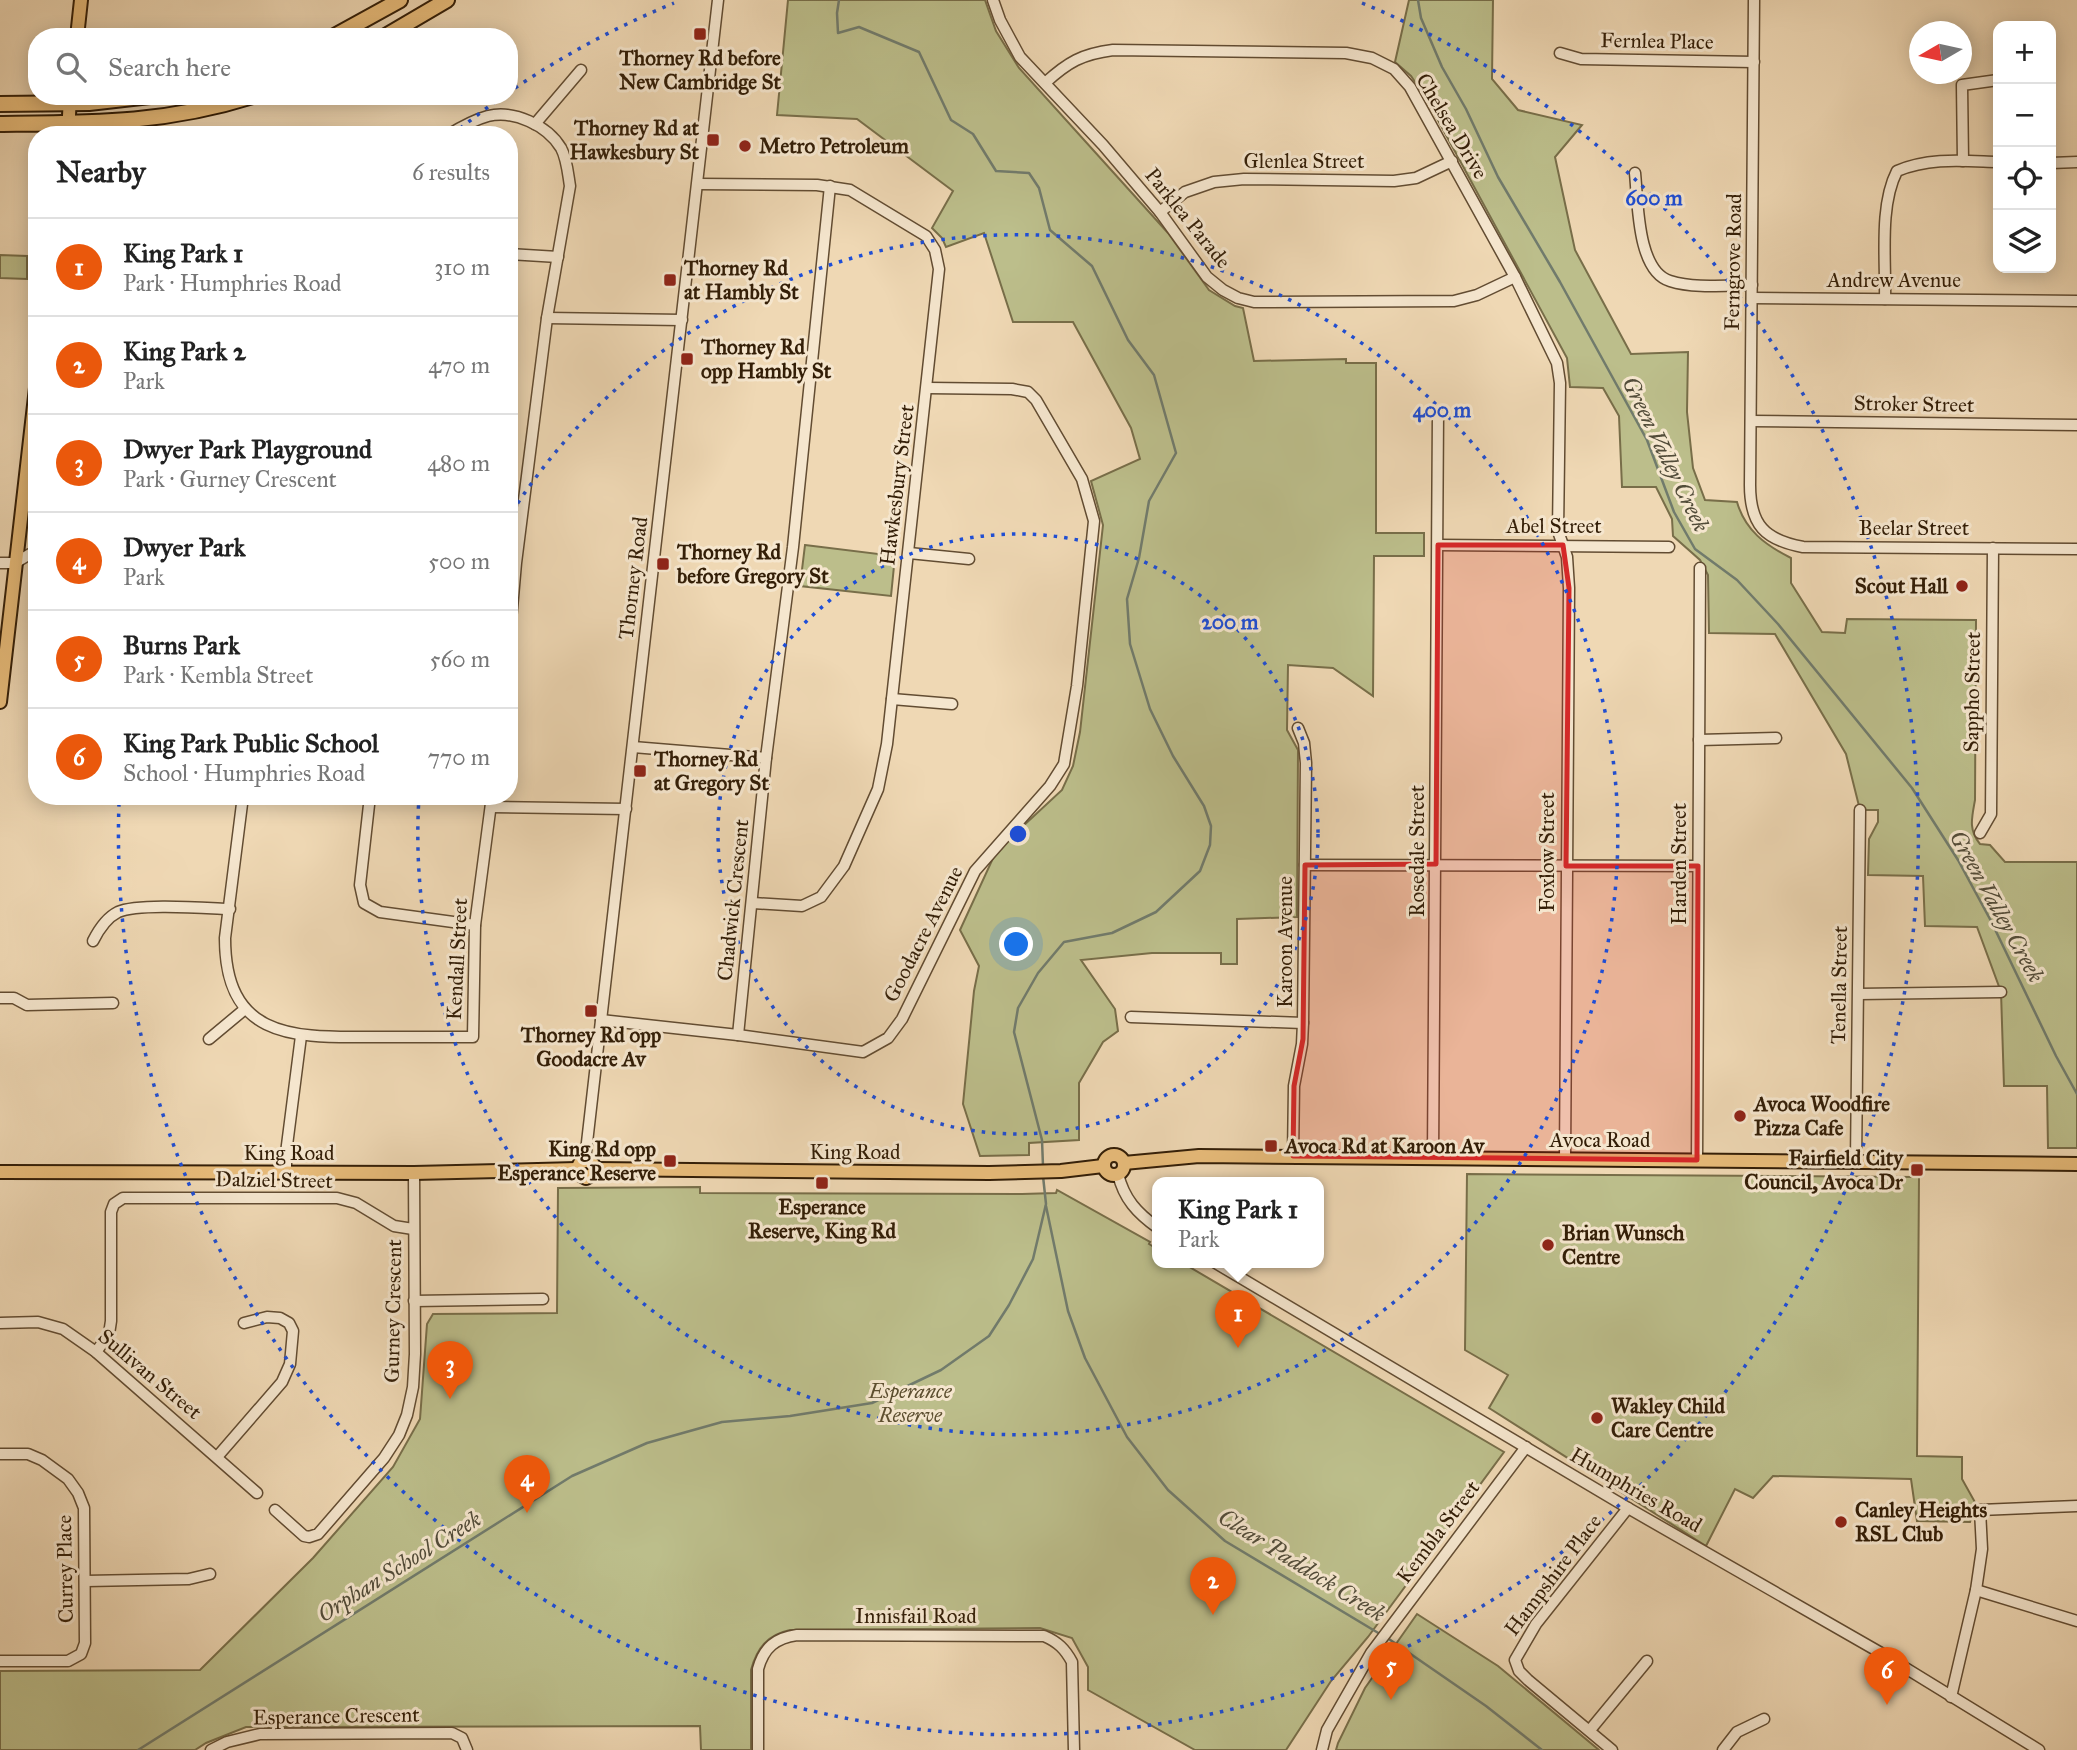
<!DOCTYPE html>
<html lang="en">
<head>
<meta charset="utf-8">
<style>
  body { margin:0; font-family:"IM FELL Great Primer",serif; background:#f6f6f6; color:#222 }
  .controls { position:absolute; right:21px; top:21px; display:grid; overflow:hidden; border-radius:14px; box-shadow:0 4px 18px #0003 }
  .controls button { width:63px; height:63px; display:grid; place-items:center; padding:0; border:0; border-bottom:2px solid #e0e0e0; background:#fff; color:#222; font:35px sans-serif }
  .compass { position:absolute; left:1909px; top:21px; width:63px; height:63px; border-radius:50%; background:#fff; box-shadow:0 4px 18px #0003; rotate:261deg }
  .you { position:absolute; left:1017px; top:945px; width:24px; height:24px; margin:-18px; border:5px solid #fff; border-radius:50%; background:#1a73e8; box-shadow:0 0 0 10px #1a73e833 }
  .badge { display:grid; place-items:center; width:46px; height:46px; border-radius:50%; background:#ea580c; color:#fff; font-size:23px; font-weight:700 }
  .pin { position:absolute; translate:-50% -58px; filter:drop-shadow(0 2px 4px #0008) }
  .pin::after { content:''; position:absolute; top:37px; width:24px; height:21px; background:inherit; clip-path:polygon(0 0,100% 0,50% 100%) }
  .popup { position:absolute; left:1152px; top:1177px; width:172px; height:91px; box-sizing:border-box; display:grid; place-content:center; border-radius:14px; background:#fff; filter:drop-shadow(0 2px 5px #0005); font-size:23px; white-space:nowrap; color:#767676 }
  .popup b { font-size:26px; color:#222 }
  .popup::after { content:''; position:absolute; left:50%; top:100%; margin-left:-14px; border:14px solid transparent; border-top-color:#fff }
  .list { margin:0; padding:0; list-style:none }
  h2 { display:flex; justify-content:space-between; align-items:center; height:91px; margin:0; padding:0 28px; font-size:30px }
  h2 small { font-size:23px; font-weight:400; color:#767676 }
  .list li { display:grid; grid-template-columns:46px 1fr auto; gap:21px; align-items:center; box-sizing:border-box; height:98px; padding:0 28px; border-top:2px solid #e0e0e0 }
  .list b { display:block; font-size:26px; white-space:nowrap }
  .list p { margin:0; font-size:23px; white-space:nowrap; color:#767676 }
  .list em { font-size:23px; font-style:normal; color:#767676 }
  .icon { flex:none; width:38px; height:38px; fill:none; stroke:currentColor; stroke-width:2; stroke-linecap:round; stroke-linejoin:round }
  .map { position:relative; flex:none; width:2077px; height:1750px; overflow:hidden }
  .search { position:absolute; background:#fff; box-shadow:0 4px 18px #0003; left:28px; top:28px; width:490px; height:77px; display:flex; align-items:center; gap:18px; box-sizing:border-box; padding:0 24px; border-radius:28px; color:#767676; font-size:26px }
  .panel { position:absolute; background:#fff; box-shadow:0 4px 18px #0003; left:28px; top:126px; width:490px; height:679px; border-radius:28px }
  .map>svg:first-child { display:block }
  .green { fill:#bcbe8b; stroke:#786e49; stroke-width:2 }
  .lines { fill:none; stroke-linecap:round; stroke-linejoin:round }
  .stream { stroke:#717b6c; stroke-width:2.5 }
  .minor-casing { stroke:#624c32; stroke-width:13 }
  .major-casing { stroke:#331e07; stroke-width:16 }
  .highway-casing { stroke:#331e07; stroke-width:18 }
  .minor { stroke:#f5e6ce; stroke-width:10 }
  .major { stroke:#e8bc7a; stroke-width:12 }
  .highway { stroke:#e8bc7a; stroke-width:14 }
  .marked { fill:#d62828; fill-opacity:0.2; stroke:#d62828; stroke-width:5; stroke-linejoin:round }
  .ring { fill:none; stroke:#1d4ed8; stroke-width:3.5; stroke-dasharray:3.5 7 }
  .poi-dot { fill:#8f2418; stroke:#f5e6ce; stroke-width:2.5 }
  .labels { text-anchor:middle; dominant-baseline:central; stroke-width:6; stroke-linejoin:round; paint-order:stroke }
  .street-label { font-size:21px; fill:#331e07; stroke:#f5e6ce }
  .poi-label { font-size:21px; font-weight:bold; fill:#331e07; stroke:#f5e6ce; text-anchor:start }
  .park-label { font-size:21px; font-style:italic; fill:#5c4e2f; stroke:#f5e6ce }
  .water-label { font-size:23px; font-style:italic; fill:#524c39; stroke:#f5e6ce }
  .centre { fill:#1d4ed8; stroke:#f5e6ce; stroke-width:3.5 }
  .ring-label { font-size:21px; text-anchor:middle; font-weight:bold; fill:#1d4ed8; stroke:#f5e6ce; stroke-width:6; stroke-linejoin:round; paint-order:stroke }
</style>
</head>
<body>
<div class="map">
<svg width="2077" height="1750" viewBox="0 0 2077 1750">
  <rect width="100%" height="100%" fill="#efd8b4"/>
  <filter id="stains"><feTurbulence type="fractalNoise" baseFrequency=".00286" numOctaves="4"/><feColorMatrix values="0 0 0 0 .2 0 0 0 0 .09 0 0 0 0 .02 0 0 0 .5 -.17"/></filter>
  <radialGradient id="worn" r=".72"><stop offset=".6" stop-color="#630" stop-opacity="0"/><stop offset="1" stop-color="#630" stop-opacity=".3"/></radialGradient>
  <g class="green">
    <path d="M788,0H985L996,31L1019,68L1168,233L1209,290L1235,306L1243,308L1254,361L1346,359V363H1376V533H1424V556H1374L1373,696L1333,668L1288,665L1287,730L1298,750L1297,917L1237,919V964H1221V953H1152L1081,960L1115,1009L1118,1031L1103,1042L1079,1083V1140L1029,1143V1155L980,1156L963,1104L974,991L979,966L960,930L994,856L1009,839L1062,790L1073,766L1080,732L1103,525L1091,481L1140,459L1131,428L1073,322H1013L984,233L946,247L942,238L932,228L953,191L857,119L777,115Z"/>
    <path d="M1409,0H1493L1492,79L1518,110L1582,125L1555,157L1575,250L1631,354L1688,352L1687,412L1693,468L1705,500L1737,502C1745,530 1765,545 1791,558V583L1822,632L1845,633L1847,619L1976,620L1975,800C1972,817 1968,830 1980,844L1990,845L2005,862H2077V1148H2048L2047,1086H2004L2001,992L1977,927L1925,926L1923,876L1868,875L1869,839L1878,822V810H1860L1846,754L1775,634L1709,633L1708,575L1700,560L1673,536L1672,519L1656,487H1622L1619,416L1603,388L1570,387L1567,358L1427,100L1411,76L1395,62Z"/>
    <path d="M0,255L27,256V279L0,278Z"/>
    <path d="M805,545L895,556L891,596L800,586Z"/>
    <path d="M1467,1174L1919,1177L1917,1456L1962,1457V1479L1976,1504L1970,1522L1917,1521L1911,1479L1773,1476L1753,1498L1735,1489L1706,1546L1489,1408L1508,1375L1465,1350Z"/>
    <path d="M700,1187V1193L1022,1194L1056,1193L1057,1190L1150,1242L1149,1244L1157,1249L1158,1262H1181L1504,1452L1368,1637L1331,1681L1286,1750H1195L1088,1690V1667L1072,1638L1040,1628L790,1630C767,1635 757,1648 751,1670V1750H701L700,1726L246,1727L206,1743L195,1750H0V1671L200,1670L313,1558L393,1467L420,1419L427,1324L433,1314L557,1313L558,1188Z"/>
    <path d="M1417,1614L1498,1666L1599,1750H1336L1338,1743L1365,1688Z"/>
  </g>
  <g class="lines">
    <g class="stream">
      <path d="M839,0L837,13L838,33L859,27L919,52L951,120L973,134L996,171L1029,173L1039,188L1050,230L1092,266L1128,340L1154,375L1176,453L1149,501L1139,558L1127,599L1130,644L1150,709L1173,756L1204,806L1211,826L1210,845L1200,871L1156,912L1112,933L1064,942L1038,973L1018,1008L1014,1032L1042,1140L1043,1166"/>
      <path d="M1418,0L1421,18L1442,67L1466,109L1498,177L1560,282L1647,440L1674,512L1695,549L1737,580L1778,624L1912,788L1958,860L1991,921L2056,1056L2077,1094"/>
      <path d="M1046,1206L1068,1311L1085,1358L1127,1437L1168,1490L1225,1541L1380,1634"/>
      <path d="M1386,1637L1486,1706L1542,1750"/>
      <path d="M138,1750L572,1476L647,1443L722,1422L790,1416L872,1403L941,1370L989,1336L1009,1305L1033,1259L1046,1204L1043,1176"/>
    </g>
    <g class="minor-casing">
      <g id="minor">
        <path d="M993,0L1000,20L1020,57L1103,145L1160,212L1207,277L1223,290L1238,298L1254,302L1454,301L1477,295L1515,277"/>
        <path d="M1754,0L1750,485C1750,525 1765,540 1803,547L2077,549"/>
        <path d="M1560,53L1581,59L1754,62"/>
        <path d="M1045,83C1068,62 1082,54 1113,50L1346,53L1372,58L1394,69L1410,87L1515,277L1557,363L1560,383L1558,531L1567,557L1569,588L1565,1159"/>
        <path d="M535,124L581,70"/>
        <path d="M448,135C461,127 473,120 488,116C514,110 547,125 561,148C567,159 568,174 570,186L547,318L516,563L509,643"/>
        <path d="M1963,161L1962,85L1998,80"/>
        <path d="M2051,163L2077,162"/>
        <path d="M1635,173C1638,202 1637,271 1670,281C1695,289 1727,285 1752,285"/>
        <path d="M698,184L817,185L850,190L926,236L935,250L939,269L887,744L878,789L844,866L821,897L802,906L753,903"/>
        <path d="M1160,212L1185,192L1214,182L1244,179L1394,181L1416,178L1452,161"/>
        <path d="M509,254L558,257"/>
        <path d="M1752,298L2077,301"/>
        <path d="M1885,299C1886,260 1879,206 1897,171C1930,157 1964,161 1998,162"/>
        <path d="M547,318L682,320"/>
        <path d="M1751,421L2077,425"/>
        <path d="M1438,545L1669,547"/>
        <path d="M909,553L969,559"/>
        <path d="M0,563H15L30,554H37"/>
        <path d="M892,699L952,704"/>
        <path d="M1699,740L1776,738"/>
        <path d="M633,747L766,758"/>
        <path d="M243,796L225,938C225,1035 288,1038 366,1037C401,1037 437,1037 473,1037L475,925L492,796"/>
        <path d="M370,796L360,885L364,903L380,912L475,925"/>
        <path d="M491,807L626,809"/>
        <path d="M1980,833L1991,814L1993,548"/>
        <path d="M1305,865L1698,866"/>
        <path d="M93,941C99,929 106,918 118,912C138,903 205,908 230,909"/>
        <path d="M1859,994L2001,992"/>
        <path d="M0,998H14L27,1005L113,1003"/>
        <path d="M1131,1017L1303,1023"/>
        <path d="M601,1020L738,1035L863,1052L888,1038L902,1019L975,871L1050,786L1064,764L1077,686L1094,521L1082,479L1036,400L1028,392L1012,389L928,388"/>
        <path d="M738,1035L766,758L793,547L830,186"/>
        <path d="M209,1039L245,1009"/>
        <path d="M1293,1156L1294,1086L1302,1044L1303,1023L1306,763L1304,743L1298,728"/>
        <path d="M1433,1157L1438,413"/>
        <path d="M585,1160L718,0"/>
        <path d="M1697,1160L1700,568"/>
        <path d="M1856,1161L1860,810"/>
        <path d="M286,1172V1153L301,1036"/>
        <path d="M1118,1174C1124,1199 1137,1213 1158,1228"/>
        <path d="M1214,1262L1628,1508L1881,1653L2039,1750"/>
        <path d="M414,1301L543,1299"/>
        <path d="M0,1323L38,1322L63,1329L96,1352L257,1493"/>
        <path d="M96,1352L109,1334L111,1321V1212L114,1204L123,1198H337L356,1203L394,1226L413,1229"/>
        <path d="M0,1454H28L42,1460L68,1479L78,1493L84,1508L85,1643L81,1654L68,1661H0"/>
        <path d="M217,1457L282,1382L290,1364L293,1331L289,1323L280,1318L267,1317L244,1323"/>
        <path d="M275,1510L304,1536L309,1537L318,1534L384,1458L399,1435L407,1415L413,1387L415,1354L414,1173"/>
        <path d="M86,1581L189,1579L210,1574"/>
        <path d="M1976,1590L2077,1621"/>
        <path d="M1951,1697L1976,1590L1982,1549L1980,1510L2077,1506"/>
        <path d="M1590,1730L1647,1661"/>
        <path d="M211,1750L227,1742L260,1734L452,1733L462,1738L467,1750"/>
        <path d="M758,1750V1669C764,1647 776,1638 797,1635L1044,1636C1058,1642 1065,1649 1072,1662L1074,1750"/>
        <path d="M1322,1750L1327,1730L1371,1653L1526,1447"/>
        <path d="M1612,1750L1528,1680L1519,1671L1515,1660L1536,1624L1628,1508"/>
        <path d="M1723,1750L1737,1732L1764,1719"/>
      </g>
    </g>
    <g class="major-casing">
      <g id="major">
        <path d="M77,37L81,0"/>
        <path d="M68,135L70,96"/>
        <path d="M0,702L37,379"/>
        <circle cx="1114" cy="1165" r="10"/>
        <path d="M1124,1163L1199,1156L2077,1164"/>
        <path d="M577,1169L580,1163L587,1160L593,1164L595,1169"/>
        <path d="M577,1169L579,1174L586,1178L593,1174L595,1169"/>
        <path d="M595,1169L989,1173L1061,1171L1103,1166"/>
        <path d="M0,1172L414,1173L577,1169"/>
      </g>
    </g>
    <g class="highway-casing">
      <g id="highway">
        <path d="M333,37L400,0"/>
        <path d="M384,37L447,0"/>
        <path d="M0,104L89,103L150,96"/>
        <path d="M0,124C91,123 164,124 253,96"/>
      </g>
    </g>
    <use href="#minor" class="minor"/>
    <use href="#major" class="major"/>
    <use href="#highway" class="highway"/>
  </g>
  <path class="marked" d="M1438,545H1563L1569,588L1566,866H1698L1697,1160L1293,1156L1294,1086L1303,1039L1305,865L1436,864Z"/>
  <g class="ring">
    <circle cx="1018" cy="834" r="300"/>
    <path d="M512 512A600 600 0 1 1 419 797"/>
    <path d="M452 135A900 900 0 0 1 502 97M515 88A900 900 0 0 1 674 3M1362 3A900 900 0 1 1 119 803"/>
  </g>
  <g class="poi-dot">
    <rect x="693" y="27" width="14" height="14" rx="3.5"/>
    <rect x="706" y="133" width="14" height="14" rx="3.5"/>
    <circle cx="745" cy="146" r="7"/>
    <rect x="663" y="273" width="14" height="14" rx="3.5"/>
    <rect x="680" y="352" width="14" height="14" rx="3.5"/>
    <rect x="656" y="557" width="14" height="14" rx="3.5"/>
    <circle cx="1962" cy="586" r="7"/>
    <rect x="633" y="764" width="14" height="14" rx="3.5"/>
    <rect x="584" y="1004" width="14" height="14" rx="3.5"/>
    <circle cx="1740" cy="1116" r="7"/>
    <rect x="1264" y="1139" width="14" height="14" rx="3.5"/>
    <rect x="663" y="1154" width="14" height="14" rx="3.5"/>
    <rect x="1910" y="1163" width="14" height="14" rx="3.5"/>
    <rect x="815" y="1176" width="14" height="14" rx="3.5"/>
    <circle cx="1548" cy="1245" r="7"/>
    <circle cx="1597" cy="1418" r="7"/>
    <circle cx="1841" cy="1522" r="7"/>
  </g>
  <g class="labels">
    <g class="street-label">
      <text transform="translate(1657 41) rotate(1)">Fernlea Place</text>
      <text transform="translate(1452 126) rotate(59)">Chelsea Drive</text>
      <text x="1304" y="161">Glenlea Street</text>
      <text transform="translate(1188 218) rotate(51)">Parklea Parade</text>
      <text transform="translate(1733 262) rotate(-89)">Ferngrove Road</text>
      <text x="1894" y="280">Andrew Avenue</text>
      <text transform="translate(1914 404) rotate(1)">Stroker Street</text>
      <text transform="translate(897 485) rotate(-83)">Hawkesbury Street</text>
      <text x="1554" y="526">Abel Street</text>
      <text x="1914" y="528">Beelar Street</text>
      <text transform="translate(633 578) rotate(-83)">Thorney Road</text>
      <text transform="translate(1972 692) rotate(-89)">Sappho Street</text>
      <text transform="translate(1417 851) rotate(-90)">Rosedale Street</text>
      <text transform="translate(1547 852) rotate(-90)">Foxlow Street</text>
      <text transform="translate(1679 864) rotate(-90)">Harden Street</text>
      <text transform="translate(733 900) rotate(-84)">Chadwick Crescent</text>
      <text transform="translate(923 934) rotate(-63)">Goodacre Avenue</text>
      <text transform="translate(1285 942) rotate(-90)">Karoon Avenue</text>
      <text transform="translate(457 959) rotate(-87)">Kendall Street</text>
      <text transform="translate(1839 985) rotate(-89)">Tenella Street</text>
      <text x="1600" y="1140">Avoca Road</text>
      <text x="855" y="1152">King Road</text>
      <text x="289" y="1153">King Road</text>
      <text transform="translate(274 1180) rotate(1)">Dalziel Street</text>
      <text transform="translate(393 1311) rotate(-89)">Gurney Crescent</text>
      <text transform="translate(150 1374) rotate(40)">Sullivan Street</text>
      <text transform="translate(1636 1490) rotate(30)">Humphries Road</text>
      <text transform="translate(1438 1532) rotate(-53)">Kembla Street</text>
      <text transform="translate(65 1569) rotate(-91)">Currey Place</text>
      <text transform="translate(1553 1575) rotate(-53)">Hampshire Place</text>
      <text x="916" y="1616">Innisfail Road</text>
      <text transform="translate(336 1716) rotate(-1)">Esperance Crescent</text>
    </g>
    <g class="poi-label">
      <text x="700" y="58" text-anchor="middle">Thorney Rd before<tspan x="700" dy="24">New Cambridge St</tspan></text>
      <text x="699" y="128" text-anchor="end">Thorney Rd at<tspan x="699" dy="24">Hawkesbury St</tspan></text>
      <text x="759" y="146">Metro Petroleum</text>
      <text x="684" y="268">Thorney Rd<tspan x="684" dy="24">at Hambly St</tspan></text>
      <text x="701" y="347">Thorney Rd<tspan x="701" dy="24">opp Hambly St</tspan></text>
      <text x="677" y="552">Thorney Rd<tspan x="677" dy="24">before Gregory St</tspan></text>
      <text x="1948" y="586" text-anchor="end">Scout Hall</text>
      <text x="654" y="759">Thorney Rd<tspan x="654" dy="24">at Gregory St</tspan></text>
      <text x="591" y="1035" text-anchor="middle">Thorney Rd opp<tspan x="591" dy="24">Goodacre Av</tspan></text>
      <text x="1754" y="1104">Avoca Woodfire<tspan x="1754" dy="24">Pizza Cafe</tspan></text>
      <text x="1285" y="1146">Avoca Rd at Karoon Av</text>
      <text x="656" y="1149" text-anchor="end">King Rd opp<tspan x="656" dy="24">Esperance Reserve</tspan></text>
      <text x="1903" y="1158" text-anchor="end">Fairfield City<tspan x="1903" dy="24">Council, Avoca Dr</tspan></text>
      <text x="822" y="1207" text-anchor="middle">Esperance<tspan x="822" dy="24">Reserve, King Rd</tspan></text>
      <text x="1562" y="1233">Brian Wunsch<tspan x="1562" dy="24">Centre</tspan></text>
      <text x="1611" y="1406">Wakley Child<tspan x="1611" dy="24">Care Centre</tspan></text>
      <text x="1855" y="1510">Canley Heights<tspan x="1855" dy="24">RSL Club</tspan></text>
    </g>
    <g class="park-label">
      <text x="910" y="1391">Esperance<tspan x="910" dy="24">Reserve</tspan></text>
    </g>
    <g class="water-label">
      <text transform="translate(1666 454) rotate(64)">Green Valley Creek</text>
      <text transform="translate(1997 906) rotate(61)">Green Valley Creek</text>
      <text transform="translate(1302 1565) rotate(32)">Clear Paddock Creek</text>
      <text transform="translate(399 1566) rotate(-32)">Orphan School Creek</text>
    </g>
  </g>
  <circle cx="1018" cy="834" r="10" class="centre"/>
  <g class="ring-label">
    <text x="1654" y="205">600 m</text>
    <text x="1442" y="417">400 m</text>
    <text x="1230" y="629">200 m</text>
  </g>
  <rect width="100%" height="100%" filter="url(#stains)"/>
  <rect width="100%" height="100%" fill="url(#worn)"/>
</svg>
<div class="controls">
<button>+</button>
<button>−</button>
<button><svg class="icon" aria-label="locate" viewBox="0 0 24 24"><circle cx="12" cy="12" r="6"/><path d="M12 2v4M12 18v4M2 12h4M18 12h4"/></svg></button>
<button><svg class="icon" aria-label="layers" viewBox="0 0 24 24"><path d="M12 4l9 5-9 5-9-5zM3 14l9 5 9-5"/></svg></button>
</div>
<svg class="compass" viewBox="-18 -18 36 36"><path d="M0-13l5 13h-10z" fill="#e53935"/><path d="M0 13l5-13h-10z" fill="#767676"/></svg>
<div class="you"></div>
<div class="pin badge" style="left:1238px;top:1348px">1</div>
<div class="popup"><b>King Park 1</b>Park</div>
<div class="pin badge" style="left:1213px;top:1615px">2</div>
<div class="pin badge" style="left:450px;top:1399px">3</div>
<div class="pin badge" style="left:527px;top:1513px">4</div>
<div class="pin badge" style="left:1391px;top:1700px">5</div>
<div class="pin badge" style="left:1887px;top:1705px">6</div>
<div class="search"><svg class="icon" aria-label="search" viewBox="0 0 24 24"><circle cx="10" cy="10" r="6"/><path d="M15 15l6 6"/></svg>Search here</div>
<section class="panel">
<h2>Nearby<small>6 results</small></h2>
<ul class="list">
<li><span class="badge">1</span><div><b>King Park 1</b><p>Park · Humphries Road</p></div><em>310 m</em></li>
<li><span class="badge">2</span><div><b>King Park 2</b><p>Park</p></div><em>470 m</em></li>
<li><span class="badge">3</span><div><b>Dwyer Park Playground</b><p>Park · Gurney Crescent</p></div><em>480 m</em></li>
<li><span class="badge">4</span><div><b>Dwyer Park</b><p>Park</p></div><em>500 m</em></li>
<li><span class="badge">5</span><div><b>Burns Park</b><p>Park · Kembla Street</p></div><em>560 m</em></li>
<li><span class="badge">6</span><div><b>King Park Public School</b><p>School · Humphries Road</p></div><em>770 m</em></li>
</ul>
</section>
</div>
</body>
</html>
